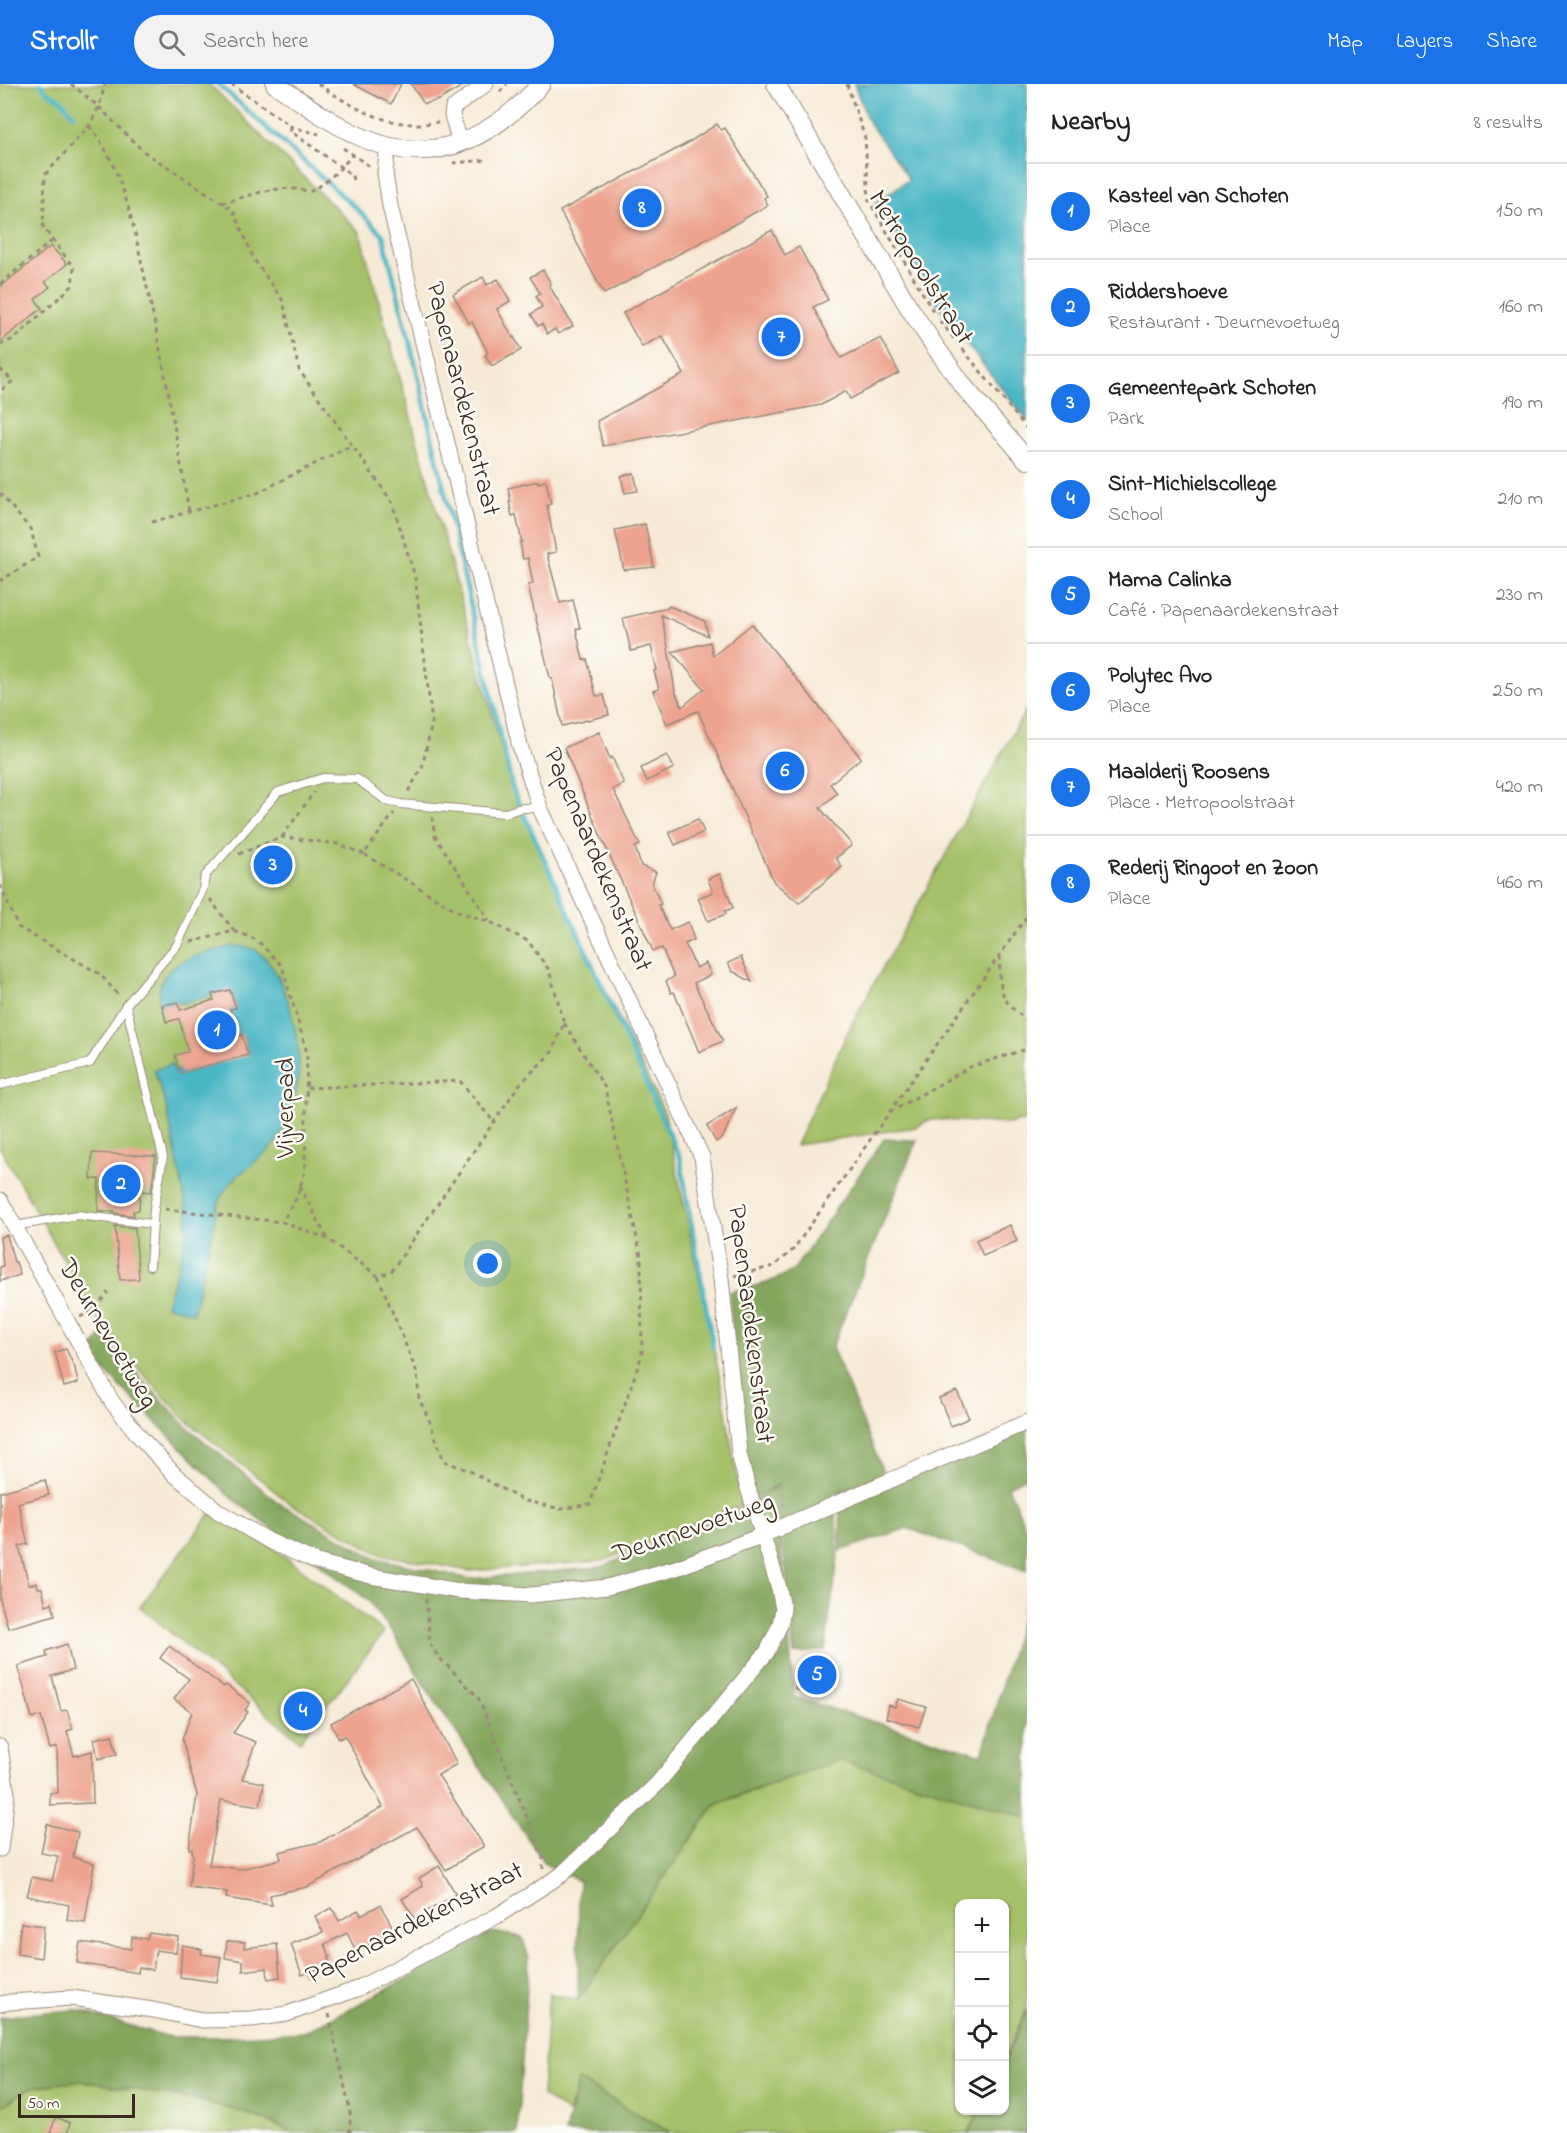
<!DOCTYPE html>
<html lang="en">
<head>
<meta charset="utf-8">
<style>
  body { margin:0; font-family:"Indie Flower",sans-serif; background:#f2f2f2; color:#222 }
  .controls { position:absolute; right:18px; bottom:18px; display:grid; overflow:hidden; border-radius:12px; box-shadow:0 2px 4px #0004 }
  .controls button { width:54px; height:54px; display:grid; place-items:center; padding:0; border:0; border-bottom:2px solid #e0e0e0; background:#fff; color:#222; font:30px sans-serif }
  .scale { position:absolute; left:18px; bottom:15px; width:117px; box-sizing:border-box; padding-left:6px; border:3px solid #3b2a1e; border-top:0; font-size:16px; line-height:21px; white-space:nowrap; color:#3b2a1e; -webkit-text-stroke:4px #fdfcf7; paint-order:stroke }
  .you { position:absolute; left:488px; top:1180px; width:21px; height:21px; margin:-15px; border:4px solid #fff; border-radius:50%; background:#1a73e8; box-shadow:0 0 0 9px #1a73e833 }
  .badge { display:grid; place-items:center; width:39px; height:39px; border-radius:50%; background:#1a73e8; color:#fff; font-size:20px; font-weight:700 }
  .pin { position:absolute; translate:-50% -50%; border:3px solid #fff; box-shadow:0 2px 6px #0006 }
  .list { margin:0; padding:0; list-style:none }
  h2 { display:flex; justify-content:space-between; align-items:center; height:78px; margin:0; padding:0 24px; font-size:26px }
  h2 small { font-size:20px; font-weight:400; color:#767676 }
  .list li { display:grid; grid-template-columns:39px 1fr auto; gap:18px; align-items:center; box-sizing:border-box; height:96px; padding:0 24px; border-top:2px solid #e0e0e0 }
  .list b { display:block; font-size:22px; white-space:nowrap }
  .list p { margin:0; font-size:20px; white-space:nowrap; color:#767676 }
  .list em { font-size:20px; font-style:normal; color:#767676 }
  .icon { flex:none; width:33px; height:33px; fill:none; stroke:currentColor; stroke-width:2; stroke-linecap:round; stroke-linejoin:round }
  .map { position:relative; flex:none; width:1027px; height:2049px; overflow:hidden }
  header { display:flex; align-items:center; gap:36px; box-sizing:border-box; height:84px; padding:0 30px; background:#1a73e8; color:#fff }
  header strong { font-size:28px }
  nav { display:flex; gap:33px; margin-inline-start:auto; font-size:21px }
  .search { width:420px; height:54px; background:#f2f2f2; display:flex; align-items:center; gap:15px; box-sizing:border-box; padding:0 21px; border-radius:33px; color:#767676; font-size:22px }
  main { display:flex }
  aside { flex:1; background:#fff }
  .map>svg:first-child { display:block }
  .green { fill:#a4c067; stroke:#707542; stroke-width:1.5 }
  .forest { fill:#83a65c; stroke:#5f683d; stroke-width:1.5 }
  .water { fill:#49b6c4; stroke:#427071; stroke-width:1.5 }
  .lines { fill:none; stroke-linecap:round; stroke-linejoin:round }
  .stream { stroke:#49b6c4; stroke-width:4.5 }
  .building { fill:#eda38f }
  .service-casing { stroke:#988a7a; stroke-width:10 }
  .minor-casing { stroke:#988a7a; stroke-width:17 }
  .tertiary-casing { stroke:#988a7a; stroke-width:20 }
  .path { stroke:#988a7a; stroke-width:3; stroke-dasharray:4.5 4.5; stroke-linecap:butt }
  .service { stroke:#fff; stroke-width:8 }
  .minor { stroke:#fff; stroke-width:15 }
  .tertiary { stroke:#fff; stroke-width:18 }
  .labels { text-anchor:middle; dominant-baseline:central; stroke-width:5; stroke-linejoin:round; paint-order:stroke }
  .street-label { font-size:27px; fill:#3b2a1e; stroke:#fdfcf7 }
</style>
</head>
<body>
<header>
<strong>Strollr</strong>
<div class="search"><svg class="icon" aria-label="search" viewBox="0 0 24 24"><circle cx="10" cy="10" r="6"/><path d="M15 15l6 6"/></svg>Search here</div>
<nav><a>Map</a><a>Layers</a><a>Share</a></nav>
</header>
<main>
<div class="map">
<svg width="1027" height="2049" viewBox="0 0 1027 2049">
  <rect width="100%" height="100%" fill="#fdfcf7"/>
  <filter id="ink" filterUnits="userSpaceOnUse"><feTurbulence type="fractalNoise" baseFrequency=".0167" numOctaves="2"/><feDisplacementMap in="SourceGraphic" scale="12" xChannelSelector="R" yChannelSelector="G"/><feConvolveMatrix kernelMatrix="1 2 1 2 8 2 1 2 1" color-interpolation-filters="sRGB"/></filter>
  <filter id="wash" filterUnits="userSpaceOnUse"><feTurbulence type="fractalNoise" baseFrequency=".008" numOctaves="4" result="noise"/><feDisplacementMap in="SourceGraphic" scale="24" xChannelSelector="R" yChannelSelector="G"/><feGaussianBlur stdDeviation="1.35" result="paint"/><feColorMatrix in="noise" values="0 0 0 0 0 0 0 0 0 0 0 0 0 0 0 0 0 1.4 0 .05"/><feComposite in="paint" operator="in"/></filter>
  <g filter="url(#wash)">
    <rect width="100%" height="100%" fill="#f6ead6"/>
    <g class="green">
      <path d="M0,0H209L360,148L513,706L572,837L665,1030L721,1300L742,1421L603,1477L469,1487L380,1470L292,1421L187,1337L106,1250L0,1064Z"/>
      <path d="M1027,624V1036L1007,1040L931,1035L916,1043L796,1061L852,939Z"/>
      <path d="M217,1421L384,1548L300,1657L140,1523Z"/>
      <path d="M838,1676L1027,1733V1924L1005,1973V1820H960V2026L979,2027L967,2049H672L579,1997L568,2029L542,2011L549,1910L578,1915L715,1721Z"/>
      <path d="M82,1997C153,2009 228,2015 292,2049H0V2023L32,2003Z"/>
    </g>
    <g class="forest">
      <path d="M884,1055L917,1056L832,1263L884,1390L834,1409L838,1472L825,1566L794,1570L778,1401L755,1413L745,1369L729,1208L767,1199L793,1187Z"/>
      <path d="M101,1252L187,1343L279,1419L375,1474L471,1495L601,1483L740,1425L776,1403L794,1613L982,1671L1027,1513V1733L838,1676L715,1720L578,1916L579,1797L545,1780L421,1596L393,1549L369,1517L230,1413L88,1270Z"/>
      <path d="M1027,1341V1393L1008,1402L1027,1448V1487L907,1444L840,1467V1409Z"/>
      <path d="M492,1848L522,1853L529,1874L517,2049H292L268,2036L204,2017L82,1997L32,2003L0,2023V1934L23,1930L75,1926L170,1953H223L304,1948L346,1927Z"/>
      <path d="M1027,1926V2049H968L980,2027L1005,2026V1976Z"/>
      <path d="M578,1996L671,2049H565Z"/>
    </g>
    <g class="water">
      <path d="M854,0H1027V336L947,235L876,119L909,95L868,37Z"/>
      <path d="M233,862C241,863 248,862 255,866C284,882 298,947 299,978C299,1002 292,1031 280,1052C266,1078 231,1086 219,1118C215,1129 214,1142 211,1154C205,1179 199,1204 193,1229L166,1221L182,1171L188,1131L166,1021L154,986L172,980L174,987L178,986L180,989L248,970L243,952H238L230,925L236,924L230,906L180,920L179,917L160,922C152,875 200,871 233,862Z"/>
    </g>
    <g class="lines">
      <g class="stream">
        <path d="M41,0L46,7L60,15L74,31"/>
        <path d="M218,0L358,126L383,151L416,283L513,706L680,1074L713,1263"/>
      </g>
    </g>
    <g id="blocks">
      <g class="building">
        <path d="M353,0H401L391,20Z"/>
        <path d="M411,0H466L439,16L424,20Z"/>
        <path d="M717,40L721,46L725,44L767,112L764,114L768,121L733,141L604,210L560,127L686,60Z"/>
        <path d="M772,146L785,171L799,163L828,216L813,223L841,274L881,254L899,289L850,315L846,307L821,321L603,362L597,337L684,290L662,252L642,263L623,229Z"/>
        <path d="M51,162L67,180L45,198L50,203L35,215L42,224L0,258V203Z"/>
        <path d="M543,186L551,200L549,201L573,242L558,250L555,245L547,250L542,240L538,242L531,230L542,223L536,212L540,209L530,193Z"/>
        <path d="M483,193L487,201L498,195L510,217L497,225L513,254L514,253L521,266L492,282L485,271L488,269L472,238L469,239L453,210Z"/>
        <path d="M634,389L638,407L625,409L621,392Z"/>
        <path d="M538,397V399L546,397L551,420L547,421L556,468L547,470L560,519L573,516L580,544L576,545L583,576L587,575L596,612L604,611L609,631L562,642L552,594H550L528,501L533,500L528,474L523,475L520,458H522L516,431L512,432L509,418H511L508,404Z"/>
        <path d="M645,440L654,483L624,486L615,446Z"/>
        <path d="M669,522L705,537L708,552L661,531L667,558L675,607L682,623L704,605L672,568L710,558L713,572L752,540L861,674L830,700L837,709L820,724L852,761L836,774L842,783L799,819L774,798L698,627L667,640L653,607L659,605L654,587L657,586L651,562L631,567L623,534L668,524Z"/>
        <path d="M599,648L610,675L612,673L624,700L613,705L640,761L635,763L641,782L656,788L652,800L661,820L658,821L670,846L688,838L694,856L685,860L696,884L706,879L711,891L694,899L723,957L699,968L674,908L671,909L666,897L674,893L662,864L653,867L602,755L564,664Z"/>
        <path d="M667,671L674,684L647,697L641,684Z"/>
        <path d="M698,735L704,748L675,761L669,748Z"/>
        <path d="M720,790L733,824L725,827L726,830L708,837L698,814L713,808L708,795Z"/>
        <path d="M741,873L752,898L732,887L728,879Z"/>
        <path d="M230,906L236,924L230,925L238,952L242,951L248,971L180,989L175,971L188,968L179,935L166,938L162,921L178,918L180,926L214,916L212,910Z"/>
        <path d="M736,1024L723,1053L716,1058L707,1042Z"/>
        <path d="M92,1069L156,1072L151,1108L140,1107L139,1126L133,1127L134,1132L114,1129V1127H98L99,1095H91Z"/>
        <path d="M1010,1141L1017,1157L983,1172L976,1156Z"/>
        <path d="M115,1142L135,1144L139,1195L120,1196Z"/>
        <path d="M7,1151L14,1178H16L20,1191L0,1197V1183L3,1182L0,1153Z"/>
        <path d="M66,1265L75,1284L78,1299L64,1303L55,1268Z"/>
        <path d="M957,1307L969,1334L951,1342L939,1314Z"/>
        <path d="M45,1396L49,1411L18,1419L28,1460L19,1462L29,1501L37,1499L38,1504H42L46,1521L52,1519L55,1531L8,1544L0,1515V1408Z"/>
        <path d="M67,1560L73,1586L52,1592L61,1627L67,1626L73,1645L67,1647L74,1672L92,1667L93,1719L50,1721V1709H58L57,1663L50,1665L41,1632L32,1634L18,1582L47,1573L46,1567Z"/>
        <path d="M169,1562L224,1603L226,1601L250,1619L245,1626L248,1628L233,1649L256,1658L242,1695L264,1699L260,1722L221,1716L209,1781L241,1785L281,1775L279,1768L320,1758L383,1723L345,1652L339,1655L331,1639L411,1595L457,1680L438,1691L484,1762L446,1786L417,1743L307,1803L270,1811L272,1821L226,1814L227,1808L189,1803L193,1772L192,1765H189L197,1711L182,1655L192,1628L174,1615L189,1595L160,1574Z"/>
        <path d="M813,1573L828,1576L821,1612L795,1605L800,1585L811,1588Z"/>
        <path d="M898,1615L926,1623L919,1643L886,1634L889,1621L895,1623Z"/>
        <path d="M112,1651L117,1670L98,1675L94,1655Z"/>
        <path d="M47,1740L78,1748L73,1773L94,1780L85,1839L67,1836L69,1821L27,1812L32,1793L52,1797L58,1772L41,1769Z"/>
        <path d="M439,1782L456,1810L415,1835L402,1815L423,1802L419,1794Z"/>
        <path d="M380,1821L395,1847L356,1867L347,1849L325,1860L330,1873L328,1874L330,1880L302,1891L291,1860L323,1848L315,1832L332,1824L339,1837L358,1826L361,1831Z"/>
        <path d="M21,1839L44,1842L41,1874L17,1870Z"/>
        <path d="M149,1849L178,1853L176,1869L156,1866L153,1886L139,1883L138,1889L77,1879L80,1858L131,1865L132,1853L147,1855Z"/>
        <path d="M227,1857L245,1858L244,1864L277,1860L280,1893L268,1895L267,1884L243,1887V1877L225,1874Z"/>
        <path d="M182,1861L194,1863L202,1866L201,1870L221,1873L217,1898L180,1893Z"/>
        <path d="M56,2033L70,2039L67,2049H50Z"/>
      </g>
    </g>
  </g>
  <g filter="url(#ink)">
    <use href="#blocks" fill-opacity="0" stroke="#988a7a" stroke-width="1.5"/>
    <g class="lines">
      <g class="service-casing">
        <g id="service">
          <path d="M126,921L163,1073L154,1124L150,1182"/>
          <path d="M0,1001L90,979L126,921L177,861L203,805L205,792L278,708L323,694L357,695L387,717L400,720L505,729L521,724H540"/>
          <path d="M15,1142L77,1131L153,1140"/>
        </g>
      </g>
      <g class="minor-casing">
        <g id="minor">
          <path d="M460,59L452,31L453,24L486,0"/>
          <path d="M0,1116L112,1318L140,1353L174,1390L219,1428L271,1458L317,1478L371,1492L459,1507L531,1511L607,1503L676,1484L763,1451L1027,1338"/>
          <path d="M0,1663L7,1710L0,1765"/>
          <path d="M0,1920L10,1918L72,1914L153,1926L202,1936L252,1935L287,1930L357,1905L497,1832L561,1791L656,1701L767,1568L780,1541L783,1525L779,1504L747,1401L739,1369L721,1195L702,1073L540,724L520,662L390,122L385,89L388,62"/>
        </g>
      </g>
      <g class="tertiary-casing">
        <g id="tertiary">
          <path d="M275,0C303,19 331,39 361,53C433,86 493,53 541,0"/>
          <path d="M776,0L910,225L936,264L965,304L1027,376"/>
        </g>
      </g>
      <g class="path">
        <path d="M71,0L99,23L143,67L233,126L254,175L283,217L299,286L392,418L415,493L432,639L422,684L406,711"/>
        <path d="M231,0L292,43L319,50"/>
        <path d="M318,0C355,25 392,47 438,38"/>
        <path d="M847,0L865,54L869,117L933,227"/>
        <path d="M500,8L507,0"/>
        <path d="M89,42C123,81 135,149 146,199C163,275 176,351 189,428"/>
        <path d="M292,43L290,47L352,91L353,97"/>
        <path d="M343,64L372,84"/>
        <path d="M453,79L486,76"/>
        <path d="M222,119C250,112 281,98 309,108C324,102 342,83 352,71"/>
        <path d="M0,200L53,156"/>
        <path d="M940,237L1027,345"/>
        <path d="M0,261L14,255L72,202L74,184L43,143L45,91L89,42L99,23L105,0"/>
        <path d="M0,285L13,297L0,307"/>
        <path d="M0,409L31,446L38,473L0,497"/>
        <path d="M152,438L257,409L352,361"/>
        <path d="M432,733L435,752L489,836"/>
        <path d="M282,753L314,708"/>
        <path d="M239,770L282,753L338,760L364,770"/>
        <path d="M0,801L18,843L100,890L119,912"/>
        <path d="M210,815L234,847"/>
        <path d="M191,858L234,847L257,856L282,882L307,969L305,1087L296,1115L282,1138"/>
        <path d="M1000,872C999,902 999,919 1027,935"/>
        <path d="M307,1004L460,997L494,1038"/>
        <path d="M890,1028L970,983L1027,965"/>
        <path d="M300,1102L327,1154"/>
        <path d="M165,1125L282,1138L328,1155L378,1192L391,1188L519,1001L552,968L564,939L549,886L528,857L490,838L457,827L364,770L394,729"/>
        <path d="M378,1192L417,1289L419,1315L428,1333L444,1377L470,1387L522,1416L561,1425L590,1420L642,1271L641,1173L605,1004L564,939"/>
        <path d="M734,1192L774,1182L793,1166L1027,832"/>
        <path d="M80,1233L93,1227L108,1208"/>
        <path d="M426,1515L430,1560L438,1572L478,1613L543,1773V1786"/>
        <path d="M329,1930L350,2027V2049"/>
      </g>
      <use href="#service" class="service"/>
      <use href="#minor" class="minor"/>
      <use href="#tertiary" class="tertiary"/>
    </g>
  </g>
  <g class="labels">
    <g class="street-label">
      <text transform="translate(920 184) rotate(58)">Metropoolstraat</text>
      <text transform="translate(462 315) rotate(76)">Papenaardekenstraat</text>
      <text transform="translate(597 776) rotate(67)">Papenaardekenstraat</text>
      <text transform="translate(286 1024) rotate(-90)">Vijverpad</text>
      <text transform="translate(750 1240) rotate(83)">Papenaardekenstraat</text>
      <text transform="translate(107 1250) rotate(59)">Deurnevoetweg</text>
      <text transform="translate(694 1445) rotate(-19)">Deurnevoetweg</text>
      <text transform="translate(415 1840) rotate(-27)">Papenaardekenstraat</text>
    </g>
  </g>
</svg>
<div class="controls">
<button>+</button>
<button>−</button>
<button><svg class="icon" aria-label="locate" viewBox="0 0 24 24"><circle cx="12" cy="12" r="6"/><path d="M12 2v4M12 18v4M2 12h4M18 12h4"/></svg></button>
<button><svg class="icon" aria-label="layers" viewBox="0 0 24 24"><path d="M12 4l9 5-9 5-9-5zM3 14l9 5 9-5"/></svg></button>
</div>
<div class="scale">50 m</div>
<div class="you"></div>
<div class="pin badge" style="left:217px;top:946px">1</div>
<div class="pin badge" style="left:121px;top:1100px">2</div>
<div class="pin badge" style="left:273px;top:781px">3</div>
<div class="pin badge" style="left:303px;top:1627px">4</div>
<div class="pin badge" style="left:817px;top:1591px">5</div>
<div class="pin badge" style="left:785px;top:687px">6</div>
<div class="pin badge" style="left:781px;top:253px">7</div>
<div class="pin badge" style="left:642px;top:124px">8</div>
</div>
<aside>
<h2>Nearby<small>8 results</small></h2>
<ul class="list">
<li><span class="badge">1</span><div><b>Kasteel van Schoten</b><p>Place</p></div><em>150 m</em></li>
<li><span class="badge">2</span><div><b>Riddershoeve</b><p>Restaurant · Deurnevoetweg</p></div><em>160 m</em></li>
<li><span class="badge">3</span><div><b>Gemeentepark Schoten</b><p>Park</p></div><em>190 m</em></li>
<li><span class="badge">4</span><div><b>Sint-Michielscollege</b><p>School</p></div><em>210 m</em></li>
<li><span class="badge">5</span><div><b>Mama Calinka</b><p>Café · Papenaardekenstraat</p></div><em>230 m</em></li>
<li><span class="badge">6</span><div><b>Polytec Avo</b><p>Place</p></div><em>250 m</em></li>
<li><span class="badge">7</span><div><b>Maalderij Roosens</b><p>Place · Metropoolstraat</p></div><em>420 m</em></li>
<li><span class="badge">8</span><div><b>Rederij Ringoot en Zoon</b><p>Place</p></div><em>460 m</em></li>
</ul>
</aside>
</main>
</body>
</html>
